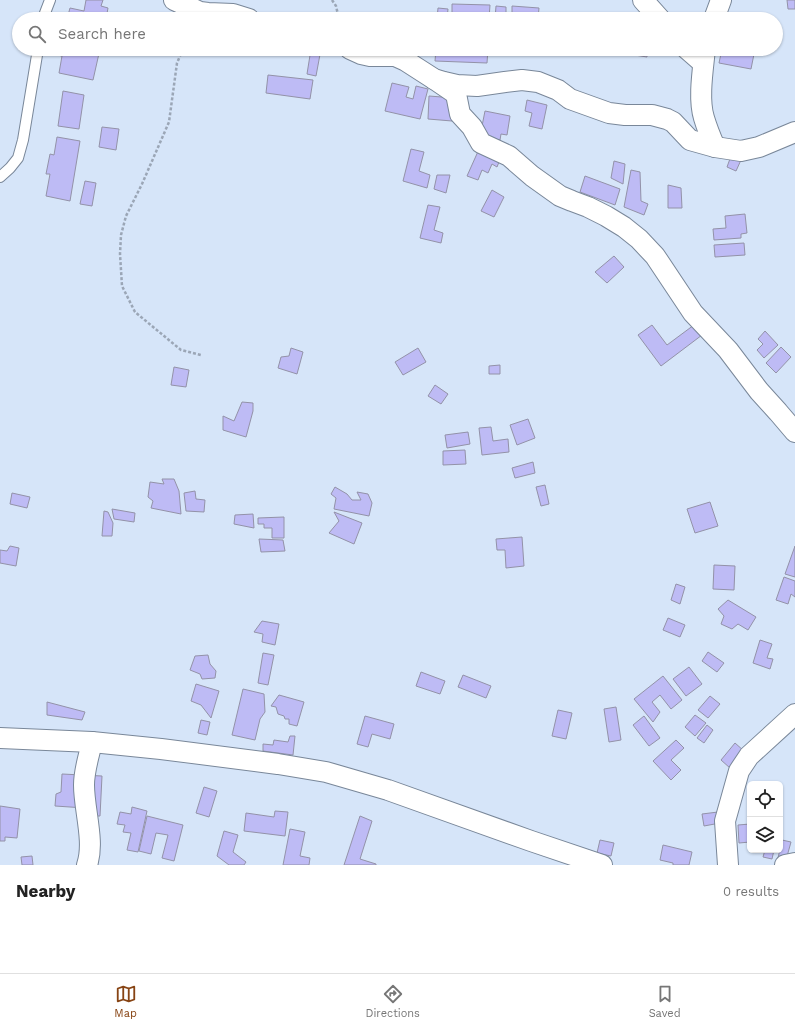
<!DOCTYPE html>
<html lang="en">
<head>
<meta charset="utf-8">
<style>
  body { margin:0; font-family:"Work Sans",sans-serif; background:#f2f2f2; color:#222 }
  .controls { position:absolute; right:12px; bottom:12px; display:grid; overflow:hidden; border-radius:6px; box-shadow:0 1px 3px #0004 }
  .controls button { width:36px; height:36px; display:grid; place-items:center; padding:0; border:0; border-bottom:1px solid #e0e0e0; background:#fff; color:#222; font:20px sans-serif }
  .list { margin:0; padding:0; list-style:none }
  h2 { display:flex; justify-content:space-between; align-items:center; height:52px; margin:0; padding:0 16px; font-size:17px }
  h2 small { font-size:13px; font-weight:400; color:#767676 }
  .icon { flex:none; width:22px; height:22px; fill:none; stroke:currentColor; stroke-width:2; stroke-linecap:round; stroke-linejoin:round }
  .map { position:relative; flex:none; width:795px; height:865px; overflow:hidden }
  .search { position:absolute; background:#fff; box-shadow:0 1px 3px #0004; left:12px; right:12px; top:12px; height:44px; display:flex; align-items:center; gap:10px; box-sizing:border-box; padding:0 14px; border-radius:22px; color:#767676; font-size:15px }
  .sheet { height:108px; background:#fff }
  nav { display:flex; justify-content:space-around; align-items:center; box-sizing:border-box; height:56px; border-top:1px solid #e0e0e0; background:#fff; font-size:11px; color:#767676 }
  nav a { display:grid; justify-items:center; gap:2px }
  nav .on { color:#874414 }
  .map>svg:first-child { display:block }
  .building { fill:#bebbf5; stroke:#9392a8 }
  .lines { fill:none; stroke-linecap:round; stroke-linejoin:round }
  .lane-casing { stroke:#798799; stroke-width:12 }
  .street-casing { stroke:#798799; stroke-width:22 }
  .path { stroke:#9ba6b6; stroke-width:2.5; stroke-dasharray:3 2; stroke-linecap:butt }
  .lane { stroke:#fff; stroke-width:10 }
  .street { stroke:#fff; stroke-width:20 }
</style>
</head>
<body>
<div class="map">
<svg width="795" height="865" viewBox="0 0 795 865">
  <rect width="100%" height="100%" fill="#d6e5f9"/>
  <g class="building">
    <path d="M86,0H103L101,6L108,8L106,19H67L70,8L84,11Z"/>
    <path d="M787,0H795V9H788Z"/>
    <path d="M452,4L490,5L489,19H479V16L452,14Z"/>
    <path d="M496,6L506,7V19H495Z"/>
    <path d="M512,6L539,8L538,19L512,18Z"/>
    <path d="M438,8L448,9L447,19H437Z"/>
    <path d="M49,49H100L93,80L59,73L62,56L57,55L58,52L49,50Z"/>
    <path d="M311,49H321L316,76L307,74Z"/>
    <path d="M436,49L478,51V49H488L487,63L435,61Z"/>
    <path d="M616,49H647V57L616,52Z"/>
    <path d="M722,49H734L741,50L742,49H755L751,69L719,63Z"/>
    <path d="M268,75L313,80L310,99L266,93Z"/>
    <path d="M392,83L409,87L406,97L413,99L416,86L428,89L420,119L385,111Z"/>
    <path d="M63,91L84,95L79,129L58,126Z"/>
    <path d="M429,96L454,98L452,121L428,119Z"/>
    <path d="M527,100L547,105L542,129L529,126L532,113L525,111Z"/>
    <path d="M485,111L510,116L507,135L501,134L500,140L480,136Z"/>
    <path d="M102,127L119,129L116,150L99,147Z"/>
    <path d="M57,137L80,141L70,201L46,196L50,174H46L50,154L54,155Z"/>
    <path d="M480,147L501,157L497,167L492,164L488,173L482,170L478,180L467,176Z"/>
    <path d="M411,149L424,152L419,171L430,175L427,188L403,181Z"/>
    <path d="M731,156L741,160L736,171L727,167Z"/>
    <path d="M614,161L625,164L623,184L611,178Z"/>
    <path d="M631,170L640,172L641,201L648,204L644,215L624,207Z"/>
    <path d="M437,175H450L446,193L434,189Z"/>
    <path d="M585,176L620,189L615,205L580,192Z"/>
    <path d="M85,181L96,183L92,206L80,204Z"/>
    <path d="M668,185L681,188L682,208H668Z"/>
    <path d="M492,190L504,197L494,217L481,211Z"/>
    <path d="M428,205L440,207L434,230L443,233L441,243L420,238Z"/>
    <path d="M745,214L747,233L741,234V238L714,240L713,229L726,228L725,216Z"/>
    <path d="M744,243L745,255L715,257L714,245Z"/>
    <path d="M614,256L624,267L607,283L595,272Z"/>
    <path d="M698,322L706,332L661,366L638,335L652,325L667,345Z"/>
    <path d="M765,331L778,345L764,358L757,350L763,344L758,339Z"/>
    <path d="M781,347L791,357L776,373L766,363Z"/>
    <path d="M291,348L303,352L297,374L278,368L281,357L289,356Z"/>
    <path d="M418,348L426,362L403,375L395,362Z"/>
    <path d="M500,365V374H489V366Z"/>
    <path d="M174,367L189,370L186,387L171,385Z"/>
    <path d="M435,385L448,394L441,404L428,396Z"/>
    <path d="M242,402L253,403V411L246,437L223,430V416L234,421Z"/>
    <path d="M528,419L535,438L517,445L510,425Z"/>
    <path d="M491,427L493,441L508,439L509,452L482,455L479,428Z"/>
    <path d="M468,432L470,444L447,448L445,435Z"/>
    <path d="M465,450L466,464L443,465V451Z"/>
    <path d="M533,462L535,473L515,478L512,468Z"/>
    <path d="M162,479H174L179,491L181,514L151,508L153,501L148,497L150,482L164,484Z"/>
    <path d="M545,485L549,504L541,506L536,487Z"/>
    <path d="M335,487L347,494L352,500H361L357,492L368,494L372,503L369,516L334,509L336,498L331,494Z"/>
    <path d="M195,491L196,499L205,500L204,512L186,511L184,493Z"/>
    <path d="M12,493L30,497L27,508L10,504Z"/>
    <path d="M710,502L718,526L695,533L687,509Z"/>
    <path d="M112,509L135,513L134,522L114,519Z"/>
    <path d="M104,511L108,512L113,523L112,536H102Z"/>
    <path d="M334,512L362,523L354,544L329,533L339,521Z"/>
    <path d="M253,514L254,528L234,524L235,515Z"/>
    <path d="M284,517V538H272V528H264V524H258V518Z"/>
    <path d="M522,537L524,566L506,568L505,550H497L496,539Z"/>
    <path d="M259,539L283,540L285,551L261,552Z"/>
    <path d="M10,546L19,548L16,566L0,563V550L7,551Z"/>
    <path d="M795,546V577L785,574Z"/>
    <path d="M714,565L735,566L734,590L713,589Z"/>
    <path d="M784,577L795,581V597L791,594L788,604L776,600Z"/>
    <path d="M676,584L685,587L680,604L671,600Z"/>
    <path d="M728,600L756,617L748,630L738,624L732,629L721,624L724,616L718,609Z"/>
    <path d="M668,618L685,625L680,637L663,630Z"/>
    <path d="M262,621L279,624L275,645L262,642L263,634L254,632Z"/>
    <path d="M760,640L772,644L767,658L773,659L770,669L753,663Z"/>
    <path d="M708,652L724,663L717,672L702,661Z"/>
    <path d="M263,653L274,655L268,685L258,683Z"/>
    <path d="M208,655L210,664L216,671L215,678L202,679L200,674L190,670L195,656Z"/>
    <path d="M689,667L702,684L686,696L673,679Z"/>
    <path d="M421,672L445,681L440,694L416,686Z"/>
    <path d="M463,675L491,686L486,698L458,687Z"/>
    <path d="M663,676L682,700L671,709L660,695L652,702L660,712L653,722L634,699Z"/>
    <path d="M196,684L219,691L211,718L201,705L191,701Z"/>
    <path d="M243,689L264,694L265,712L260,719L255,740L232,735Z"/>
    <path d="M279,695L304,702L297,726L289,724V719H285L284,716L278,714L276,707L271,706Z"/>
    <path d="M710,696L720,704L708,718L698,710Z"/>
    <path d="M47,702L85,712L82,720L47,715Z"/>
    <path d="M616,707L621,740L609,742L604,709Z"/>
    <path d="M558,710L572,713L566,739L552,736Z"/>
    <path d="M695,715L706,723L695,736L685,727Z"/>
    <path d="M365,716L394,724L390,739L372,734L368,747L357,744Z"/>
    <path d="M644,716L660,738L649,746L633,725Z"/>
    <path d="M201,720L210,722L207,735L198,733Z"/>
    <path d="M707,725L713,730L704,743L697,738Z"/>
    <path d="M290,736H295L293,755L263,751V744L273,745L274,740L288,742Z"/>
    <path d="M676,740L684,748L671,760L681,770L671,780L653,761Z"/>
    <path d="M735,743L744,751L730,768L721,760Z"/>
    <path d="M62,774L102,776L100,816H84L85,808L55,806L56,794L61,792Z"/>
    <path d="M204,787L217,791L209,817L196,813Z"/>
    <path d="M0,806L20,809L17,838L5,837V841H0Z"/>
    <path d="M132,807L147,811L138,852L127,850L131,833L123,832L125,825L117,824L120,812L131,814Z"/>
    <path d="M275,811L288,812L285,836L244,831L246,813L274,817Z"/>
    <path d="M718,812L720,823L704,826L702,814Z"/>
    <path d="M147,816L183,825L174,861L162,858L168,835L156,833L151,854L139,851Z"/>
    <path d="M360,816L372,821L360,859L376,864V865H344Z"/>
    <path d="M750,824V842L739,843L738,825Z"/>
    <path d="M290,829L305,832L300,856L310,858L309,865H283Z"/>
    <path d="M224,831L238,835L233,852L246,862L244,865H229L217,856Z"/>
    <path d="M600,840L614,843L611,856L597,853Z"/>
    <path d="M782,840L791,842L786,860L778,858Z"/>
    <path d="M663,845L692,852L689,865H673V863L660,860Z"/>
    <path d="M765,850H774L772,859L763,857Z"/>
    <path d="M32,856L33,865H22L21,857Z"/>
  </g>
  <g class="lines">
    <g class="lane-casing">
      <g id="lane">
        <path d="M44,19L45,13L50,0"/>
        <path d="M0,177L10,168L18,158L23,140L38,49"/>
      </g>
    </g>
    <g class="street-casing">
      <g id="street">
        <path d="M174,0L200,12L208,13L233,14L249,19"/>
        <path d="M643,0L660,19"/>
        <path d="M714,19L721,0"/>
        <path d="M350,49L361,54L370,56H395L406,61L434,79L444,82L457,85L477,86L505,82L522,80L538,82L558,90L570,99L609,113L625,115H652L667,119L673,122L690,140L715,147L741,151L759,147L795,132"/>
        <path d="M687,49L703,63"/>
        <path d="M705,49C703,69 698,99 704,118C707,128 711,138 715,147"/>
        <path d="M434,79L456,94L460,114L472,127L481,143L509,156L532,176L560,196L572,201L588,207L606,216L624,227L639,239L655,256L693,313L728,350L759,391L778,412L795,432"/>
        <path d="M0,738L92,742L161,749L278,764L326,772L388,790L531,841L602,865"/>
        <path d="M87,865C95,842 84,810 84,785C84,770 89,756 92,742"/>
        <path d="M728,865L725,821L739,771L749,756L795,714"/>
        <path d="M785,865L795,863"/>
      </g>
    </g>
    <g class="path">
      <path d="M332,0L336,6L339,19"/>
      <path d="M183,49L177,63L169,122L142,184L126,216L121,235L120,254L122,286L135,312L181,350L201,355"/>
    </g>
    <use href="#lane" class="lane"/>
    <use href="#street" class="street"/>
  </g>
</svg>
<div class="controls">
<button><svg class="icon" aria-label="locate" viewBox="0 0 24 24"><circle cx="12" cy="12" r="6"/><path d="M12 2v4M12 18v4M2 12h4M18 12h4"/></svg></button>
<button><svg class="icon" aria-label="layers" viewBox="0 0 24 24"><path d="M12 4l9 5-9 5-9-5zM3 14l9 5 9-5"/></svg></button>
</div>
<div class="search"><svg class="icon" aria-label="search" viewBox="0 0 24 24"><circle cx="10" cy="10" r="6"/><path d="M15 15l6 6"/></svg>Search here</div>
</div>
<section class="sheet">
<h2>Nearby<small>0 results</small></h2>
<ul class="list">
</ul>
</section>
<nav>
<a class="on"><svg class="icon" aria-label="map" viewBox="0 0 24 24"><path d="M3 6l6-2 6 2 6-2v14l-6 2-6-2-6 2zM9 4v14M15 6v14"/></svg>Map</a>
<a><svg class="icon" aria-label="directions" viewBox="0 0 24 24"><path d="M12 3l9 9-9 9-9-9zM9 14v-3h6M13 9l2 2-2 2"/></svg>Directions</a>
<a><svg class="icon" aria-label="saved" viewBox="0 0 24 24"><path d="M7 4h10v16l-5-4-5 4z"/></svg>Saved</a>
</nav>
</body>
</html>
